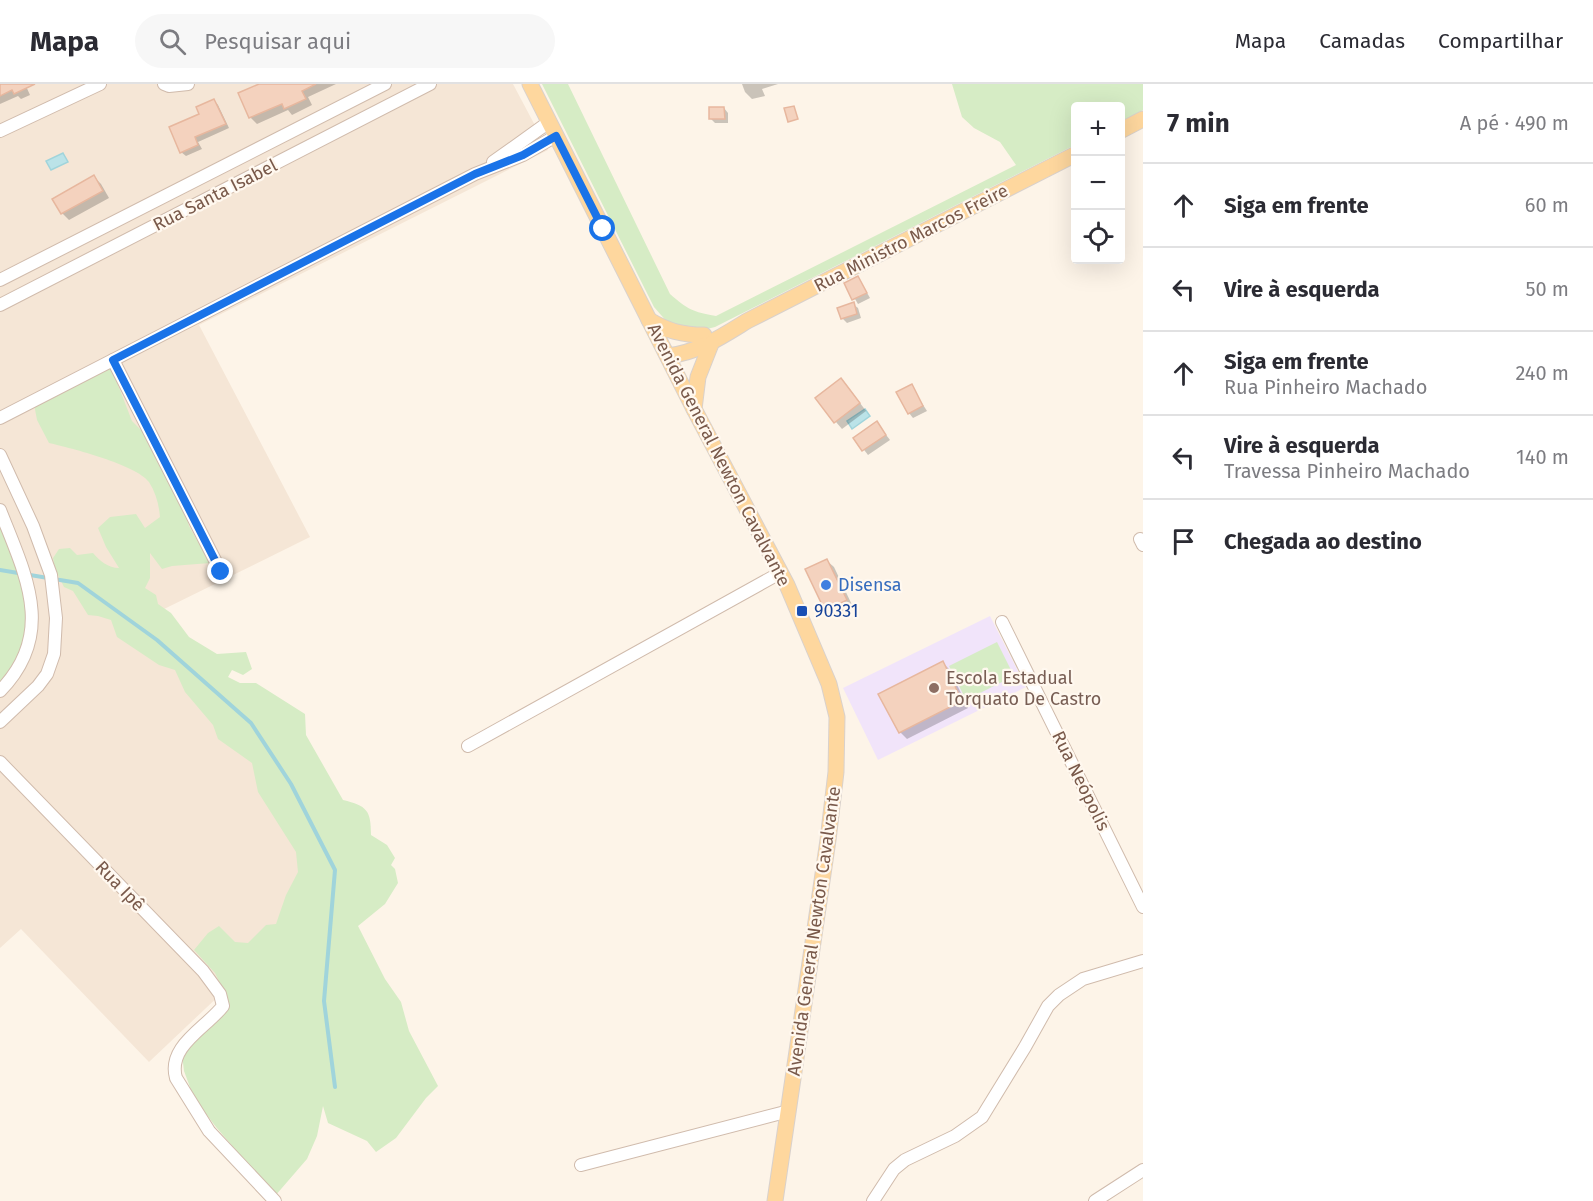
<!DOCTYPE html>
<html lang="pt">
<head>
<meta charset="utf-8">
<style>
  body { margin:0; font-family:"Fira Sans",sans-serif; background:#f7f7f7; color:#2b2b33 }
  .controls { position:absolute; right:18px; top:18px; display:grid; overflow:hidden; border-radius:6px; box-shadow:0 6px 24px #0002 }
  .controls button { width:54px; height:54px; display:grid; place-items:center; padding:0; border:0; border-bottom:2px solid #e1e1e2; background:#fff; color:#2b2b33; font:30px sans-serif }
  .stop { position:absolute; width:18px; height:18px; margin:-14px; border:4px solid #1a73e8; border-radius:50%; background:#fff }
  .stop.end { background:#1a73e8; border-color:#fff; box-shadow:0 2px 6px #0008 }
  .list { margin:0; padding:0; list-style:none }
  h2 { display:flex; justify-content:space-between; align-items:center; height:78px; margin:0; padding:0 24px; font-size:26px }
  h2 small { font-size:20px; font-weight:400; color:#7c7c81 }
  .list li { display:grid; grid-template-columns:39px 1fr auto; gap:18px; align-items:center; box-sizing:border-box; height:84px; padding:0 24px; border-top:2px solid #e1e1e2 }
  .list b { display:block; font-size:22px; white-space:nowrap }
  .list p { margin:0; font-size:20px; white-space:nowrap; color:#7c7c81 }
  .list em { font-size:20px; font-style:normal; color:#7c7c81 }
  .icon { flex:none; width:33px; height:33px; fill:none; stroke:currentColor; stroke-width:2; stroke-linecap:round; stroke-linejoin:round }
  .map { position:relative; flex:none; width:1143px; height:1117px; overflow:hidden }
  header { display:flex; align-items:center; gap:36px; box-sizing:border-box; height:84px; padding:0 30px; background:#fff; border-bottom:2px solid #e1e1e2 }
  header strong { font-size:28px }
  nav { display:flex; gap:33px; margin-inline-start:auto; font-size:21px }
  .search { width:420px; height:54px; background:#f7f7f7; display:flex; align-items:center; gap:15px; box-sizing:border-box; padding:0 21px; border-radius:33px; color:#7c7c81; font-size:22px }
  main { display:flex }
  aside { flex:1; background:#fff }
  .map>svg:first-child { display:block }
  .residential { fill:#f5e6d6 }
  .education { fill:#f1e4fa }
  .green { fill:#d6ecc5 }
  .water { fill:#bbe3e8; stroke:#a0d4db; stroke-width:1.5 }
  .shadow { fill:#0003 }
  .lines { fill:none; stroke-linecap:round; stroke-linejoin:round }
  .stream { stroke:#a0d4db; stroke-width:4 }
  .building { fill:#f4d2be; stroke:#e7b79e; stroke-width:1.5 }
  .minor-casing { stroke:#d0bbac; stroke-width:14 }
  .major-casing { stroke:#d9d1cc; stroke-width:17 }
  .minor { stroke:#fff; stroke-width:12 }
  .major { stroke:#fed79e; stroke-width:15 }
  .route { stroke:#1a73e8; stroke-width:8 }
  .shop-dot { fill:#3f7fe0; stroke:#fff8ef; stroke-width:2 }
  .transit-dot { fill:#1a4fb4; stroke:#fff8ef; stroke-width:2 }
  .education-dot { fill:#8d6e63; stroke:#fff8ef; stroke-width:2 }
  .labels { text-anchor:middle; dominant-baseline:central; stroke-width:4.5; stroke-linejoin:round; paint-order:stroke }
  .street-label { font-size:18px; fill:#79594a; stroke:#fff8ef }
  .shop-label { font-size:18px; fill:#366cbe; stroke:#fff8ef; text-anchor:start }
  .transit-label { font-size:18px; fill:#164399; stroke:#fff8ef; text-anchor:start }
  .education-label { font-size:18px; fill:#785e54; stroke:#fff8ef; text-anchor:start }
</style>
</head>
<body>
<header>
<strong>Mapa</strong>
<div class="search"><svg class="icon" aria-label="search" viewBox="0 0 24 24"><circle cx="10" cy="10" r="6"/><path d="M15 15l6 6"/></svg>Pesquisar aqui</div>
<nav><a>Mapa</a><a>Camadas</a><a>Compartilhar</a></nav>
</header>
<main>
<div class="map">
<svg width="1143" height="1117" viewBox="0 0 1143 1117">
  <rect width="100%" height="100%" fill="#fdf4e8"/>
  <path class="residential" d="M0,0H513L548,66L199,241L310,453L158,528L374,771L282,852L149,978L21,845L0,864Z"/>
  <path class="education" d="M990,532L1026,603L878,676L843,604Z"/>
  <g class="green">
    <path d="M542,0H568L670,210C687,225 693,228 716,232L1016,81L1000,58L974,44L962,33L952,0H1143V26L1121,38L1120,22H1076L1075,61L715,243L703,246L668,239L654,223Z"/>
    <path d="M111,283L132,337L144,349L185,426L189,442L210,479L172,482L162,485L150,469V494L145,504L156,511L158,520L171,529L189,553L217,570L246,568L252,585L243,591L232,586L228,593L240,599H256L305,630L306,651L343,716C367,722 371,726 371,751L387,761L395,774L391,781L395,785L398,799L385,820L358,842L385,895L401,918L409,947L438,1002L426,1014L396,1054L376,1068L367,1057L328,1039L323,1022L317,1052L307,1075L275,1112L216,1043L194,1014L184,987L182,970L187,950L227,914L215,889L194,866L208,849L219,842L235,858L248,859L266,841L276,840L286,811L298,788L296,768L258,708L252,679L218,655L213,641L185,608L175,586L159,581L117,553L111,536L98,532L88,531L73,507L64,503L55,485L53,474L59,465L70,464L77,471L93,469C100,477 108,484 119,484L106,463L98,444L110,433L136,430L145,444L160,433C159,421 156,409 149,398C137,381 71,364 49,359L37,336L34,320Z"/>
    <path d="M0,436C11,468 37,525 24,558C18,573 9,586 0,598Z"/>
    <path d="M997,558L1014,592L966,616L949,582Z"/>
  </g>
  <g class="water">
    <path d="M63,69L68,78L51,86L46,77Z"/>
    <path d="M865,325L870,332L852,345L847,337Z"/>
  </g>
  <g class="shadow">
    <path d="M0,0H25L30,11L21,15L18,12L0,20Z"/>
    <path d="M263,0H336L308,13L312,21L292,31L288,26L257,40L250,33Z"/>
    <path d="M742,0H778L762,5L765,12L752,15L745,8Z"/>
    <path d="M214,16L218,21L229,44L198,58L202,65L186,72L181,68L201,31Z"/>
    <path d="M724,24L728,29V39H715L710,34Z"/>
    <path d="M94,93L101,100L109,114L69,136L62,129Z"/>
    <path d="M858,193L870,214L858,220L846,200Z"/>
    <path d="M853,220L858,224L861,234L847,239L842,234Z"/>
    <path d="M911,302L927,327L913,334L909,329Z"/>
    <path d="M848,303L866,327L842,345L836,338Z"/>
    <path d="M877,339L890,356L868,371L855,354Z"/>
    <path d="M826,476L834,483L853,523L834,533L827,526Z"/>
    <path d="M943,579L950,586L968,624L907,655L900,648Z"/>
  </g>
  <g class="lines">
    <path class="stream" d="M0,486L78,499L157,556L251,639L291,700L335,786L324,917L335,1003"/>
  </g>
  <g class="building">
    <path d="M0,0H35L14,10L12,6L0,12Z"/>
    <path d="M259,0H316L302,7L306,15L284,25L282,20L249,34L238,9Z"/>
    <path d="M214,15L226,40L195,53L198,61L180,69L169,43L199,30L196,23Z"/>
    <path d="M794,22L798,35L788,38L784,24Z"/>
    <path d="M709,23H724L725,35H709Z"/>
    <path d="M94,91L103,107L61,130L52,115Z"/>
    <path d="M858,192L867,209L852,216L844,199Z"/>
    <path d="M854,218L857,230L841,235L837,224Z"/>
    <path d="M841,294L860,319L834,339L815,314Z"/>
    <path d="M912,300L923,322L908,330L896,308Z"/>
    <path d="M877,337L886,351L862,367L853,354Z"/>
    <path d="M827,475L847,516L825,527L805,485Z"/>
    <path d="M943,577L962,617L899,649L878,610Z"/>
  </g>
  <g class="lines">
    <g class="minor-casing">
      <g id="minor">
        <path d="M164,0L169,2L188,0"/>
        <path d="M0,47L100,0"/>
        <path d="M493,78L549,38"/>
        <path d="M0,196L385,0"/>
        <path d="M0,221L430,0"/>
        <path d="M113,276L221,488"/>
        <path d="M0,334L475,90L523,71L556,52"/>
        <path d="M0,371L33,442L51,491L56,534L54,570L47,590L38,602L0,638"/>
        <path d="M0,426C25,490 57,549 0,607"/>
        <path d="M1140,455L1143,461"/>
        <path d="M1002,538L1143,823"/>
        <path d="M468,662L780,489"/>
        <path d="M0,678L203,887L220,910L223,922C206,944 167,962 176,994L209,1047L275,1117"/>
        <path d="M581,1081L789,1027"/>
        <path d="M873,1117L894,1085L905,1076L955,1052L982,1033L1025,963L1048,922L1059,911L1083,895L1143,877"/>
        <path d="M1095,1117L1143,1086"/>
      </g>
    </g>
    <g class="major-casing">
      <g id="major">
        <path d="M530,0L694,325L787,501L829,600L837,633L836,688L828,756L775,1117"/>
        <path d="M1120,47L1143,35"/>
        <path d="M649,236C667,247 683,251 704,251"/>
        <path d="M668,272C699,268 721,253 747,237L1076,70"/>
        <path d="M694,325L698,293L711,260"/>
      </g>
    </g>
    <use href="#minor" class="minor"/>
    <use href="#major" class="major"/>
  </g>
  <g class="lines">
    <path class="route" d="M221,488L113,276L475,90L523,71L556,52L603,145"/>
  </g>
  <circle class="shop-dot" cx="826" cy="501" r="6"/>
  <rect class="transit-dot" x="796" y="521" width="12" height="12" rx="3"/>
  <circle class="education-dot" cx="934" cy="604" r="6"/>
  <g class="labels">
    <g class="street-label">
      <text transform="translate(215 111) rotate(-27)">Rua Santa Isabel</text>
      <text transform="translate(911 154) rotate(-27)">Rua Ministro Marcos Freire</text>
      <text transform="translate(719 371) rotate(63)">Avenida General Newton Cavalvante</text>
      <text transform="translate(1081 697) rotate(64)">Rua Neópolis</text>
      <text transform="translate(120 802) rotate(46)">Rua Ipê</text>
      <text transform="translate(814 847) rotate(-82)">Avenida General Newton Cavalvante</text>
    </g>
    <g class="shop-label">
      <text x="838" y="501">Disensa</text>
    </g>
    <g class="transit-label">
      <text x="814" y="527">90331</text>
    </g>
    <g class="education-label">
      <text x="946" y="594">Escola Estadual<tspan x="946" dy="21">Torquato De Castro</tspan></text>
    </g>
  </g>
</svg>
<div class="controls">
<button>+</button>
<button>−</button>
<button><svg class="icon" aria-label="locate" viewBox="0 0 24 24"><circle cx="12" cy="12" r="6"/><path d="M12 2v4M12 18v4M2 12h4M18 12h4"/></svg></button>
</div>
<div class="stop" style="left:603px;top:145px"></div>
<div class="stop end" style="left:221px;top:488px"></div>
</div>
<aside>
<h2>7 min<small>A pé · 490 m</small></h2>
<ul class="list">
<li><svg class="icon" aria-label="ahead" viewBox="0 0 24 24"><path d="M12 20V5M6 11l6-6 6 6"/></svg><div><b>Siga em frente</b></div><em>60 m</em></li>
<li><svg class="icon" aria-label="left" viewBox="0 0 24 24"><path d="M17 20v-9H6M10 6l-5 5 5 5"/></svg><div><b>Vire à esquerda</b></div><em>50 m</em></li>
<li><svg class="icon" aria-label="ahead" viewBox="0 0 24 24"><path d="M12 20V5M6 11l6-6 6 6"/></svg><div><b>Siga em frente</b><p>Rua Pinheiro Machado</p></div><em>240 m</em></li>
<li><svg class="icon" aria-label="left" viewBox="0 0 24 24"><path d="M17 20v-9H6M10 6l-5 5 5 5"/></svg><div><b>Vire à esquerda</b><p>Travessa Pinheiro Machado</p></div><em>140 m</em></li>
<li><svg class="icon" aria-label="arrive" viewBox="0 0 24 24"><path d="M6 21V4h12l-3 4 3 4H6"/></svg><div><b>Chegada ao destino</b></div></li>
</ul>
</aside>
</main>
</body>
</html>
